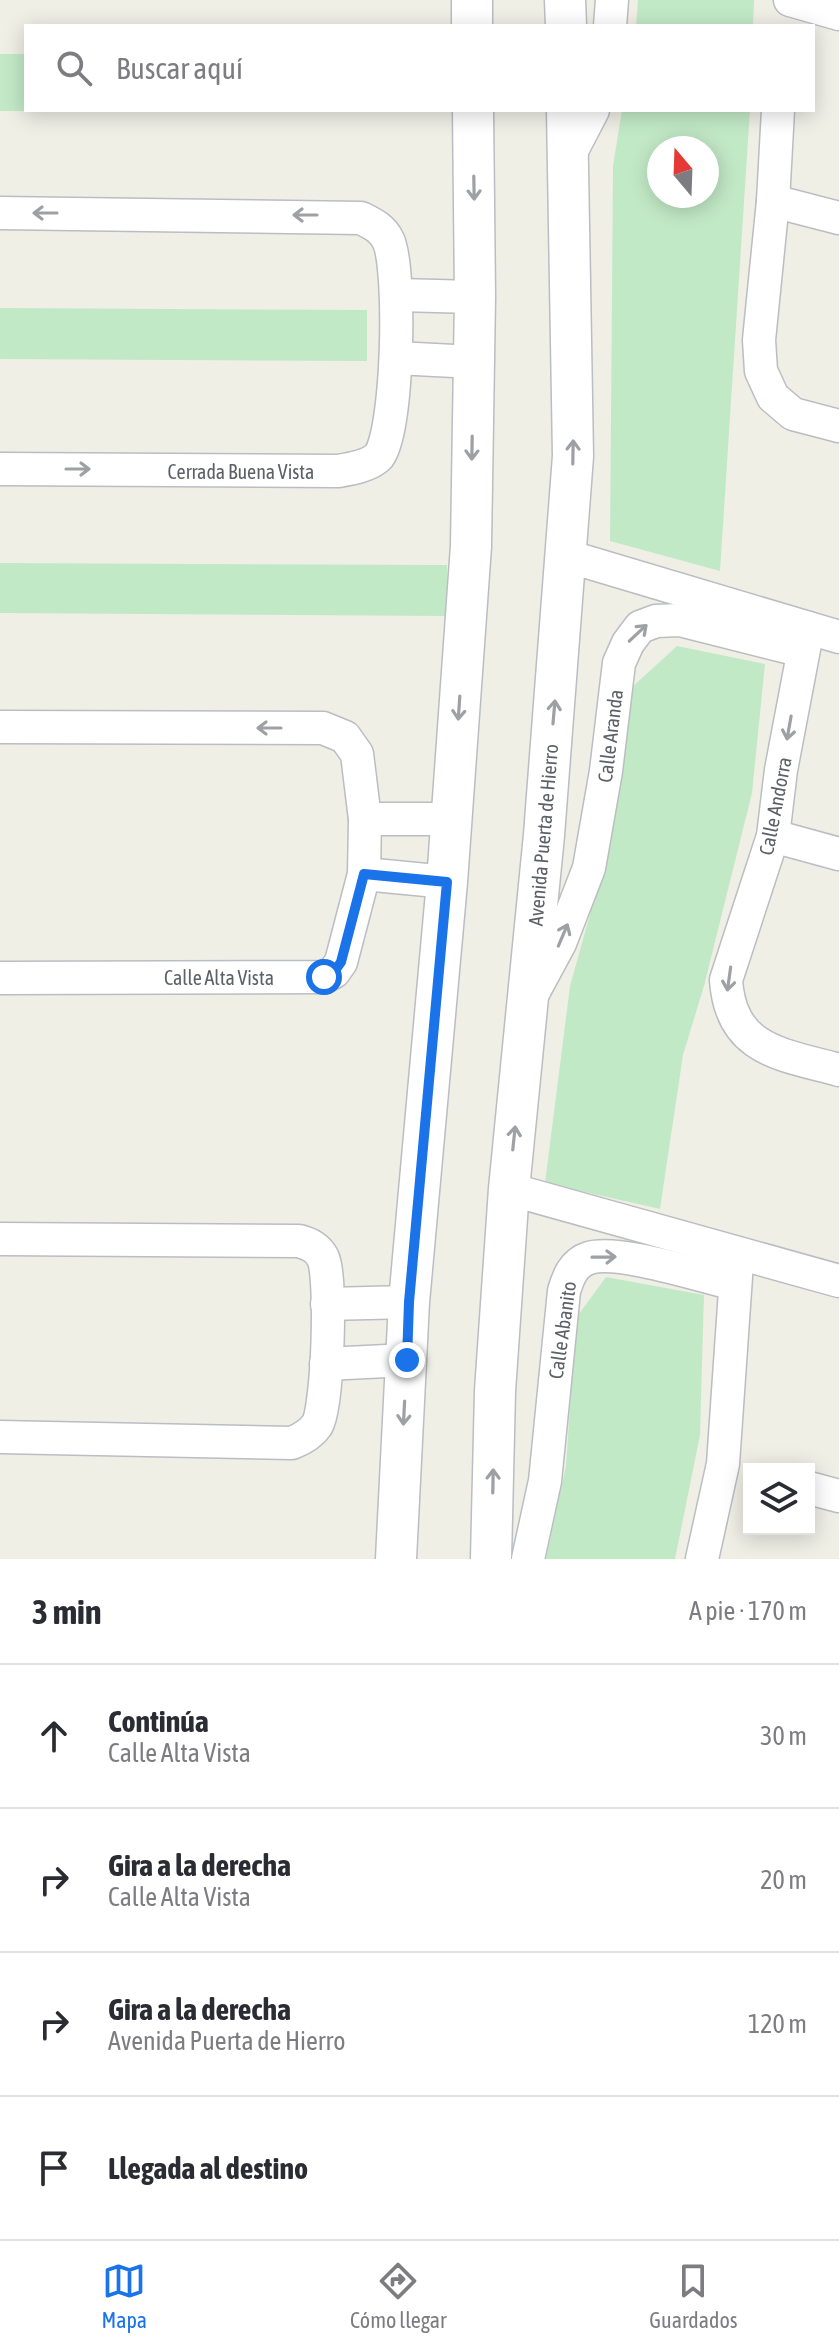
<!DOCTYPE html>
<html lang="es">
<head>
<meta charset="utf-8">
<style>
  body { margin:0; font-family:"Asap Condensed",sans-serif; background:#f2f2f3; color:#2b2b33 }
  .controls { position:absolute; right:24px; bottom:24px; display:grid; overflow:hidden; border-radius:0px; box-shadow:0 4px 20px #0003 }
  .controls button { width:72px; height:72px; display:grid; place-items:center; padding:0; border:0; border-bottom:2px solid #e1e1e2; background:#fff; color:#2b2b33; font:40px sans-serif }
  .compass { position:absolute; left:647px; top:136px; width:72px; height:72px; border-radius:50%; background:#fff; box-shadow:0 4px 20px #0003; rotate:341deg }
  .stop { position:absolute; width:24px; height:24px; margin:-18px; border:6px solid #1a73e8; border-radius:50%; background:#fff }
  .stop.end { background:#1a73e8; border-color:#fff; box-shadow:0 2px 8px #0008 }
  .list { margin:0; padding:0; list-style:none }
  h2 { display:flex; justify-content:space-between; align-items:center; height:104px; margin:0; padding:0 32px; font-size:34px }
  h2 small { font-size:26px; font-weight:400; color:#7c7c81 }
  .list li { display:grid; grid-template-columns:52px 1fr auto; gap:24px; align-items:center; box-sizing:border-box; height:144px; padding:0 32px; border-top:2px solid #e1e1e2 }
  .list b { display:block; font-size:30px; white-space:nowrap }
  .list p { margin:0; font-size:26px; white-space:nowrap; color:#7c7c81 }
  .list em { font-size:26px; font-style:normal; color:#7c7c81 }
  .icon { flex:none; width:44px; height:44px; fill:none; stroke:currentColor; stroke-width:2; stroke-linecap:round; stroke-linejoin:round }
  .map { position:relative; flex:none; width:839px; height:1559px; overflow:hidden }
  .search { position:absolute; background:#fff; box-shadow:0 4px 20px #0003; left:24px; right:24px; top:24px; height:88px; display:flex; align-items:center; gap:20px; box-sizing:border-box; padding:0 28px; border-radius:0px; color:#7c7c81; font-size:30px }
  .sheet { height:680px; background:#fff }
  nav { display:flex; justify-content:space-around; align-items:center; box-sizing:border-box; height:112px; border-top:2px solid #e1e1e2; background:#fff; font-size:22px; color:#7c7c81 }
  nav a { display:grid; justify-items:center; gap:4px }
  nav .on { color:#1a73e8 }
  .map>svg:first-child { display:block }
  .green { fill:#c2e9c6; fill-rule:evenodd }
  .lines { fill:none; stroke-linecap:round; stroke-linejoin:round }
  .minor-casing { stroke:#babdc2; stroke-width:35 }
  .tertiary-casing { stroke:#babdc2; stroke-width:43 }
  .minor { stroke:#fff; stroke-width:32 }
  .tertiary { stroke:#fff; stroke-width:40 }
  .oneway { stroke:#9ea0a4 }
  .route { stroke:#1a73e8; stroke-width:10 }
  .labels { text-anchor:middle; dominant-baseline:central; stroke-width:6; stroke-linejoin:round; paint-order:stroke }
  .street-label { font-size:20px; fill:#5d6167; stroke:#fff }
</style>
</head>
<body>
<div class="map">
<svg width="839" height="1559" viewBox="0 0 839 1559">
  <rect width="100%" height="100%" fill="#f0efe6"/>
  <g class="green">
    <path d="M638,0H754L753,26H636Z"/>
    <path d="M0,54H26V110L452,112L0,111Z"/>
    <path d="M622,110H750L720,571L610,541L613,166ZM659,148H707V196H659Z"/>
    <path d="M0,308L367,310V361L0,359Z"/>
    <path d="M0,563L447,565V616L0,613Z"/>
    <path d="M677,646L765,664L752,793L704,986L683,1055L660,1209L545,1183L570,986L609,846L631,688Z"/>
    <path d="M606,1277L704,1295L700,1435L675,1559H546L566,1466L576,1318Z"/>
  </g>
  <g class="lines">
    <g class="minor-casing">
      <g id="minor">
        <path d="M790,0L839,14"/>
        <path d="M610,26L612,0"/>
        <path d="M778,110L773,201L759,340L761,371L773,397L793,414L839,426"/>
        <path d="M568,158L593,110"/>
        <path d="M773,201L839,218"/>
        <path d="M0,213L361,218C373,224 382,228 388,240C402,268 398,437 378,457C369,466 350,469 338,471L0,469"/>
        <path d="M398,295L475,297"/>
        <path d="M396,358L474,362"/>
        <path d="M567,556L839,637"/>
        <path d="M808,628L781,770L773,836L726,980C731,1051 781,1054 839,1070"/>
        <path d="M0,727L323,728L345,737L357,754L365,819L364,874L341,962L334,972L324,977L0,978"/>
        <path d="M365,819H451"/>
        <path d="M773,836L839,854"/>
        <path d="M364,874L447,882"/>
        <path d="M532,995L560,943L589,868L606,771L619,663L628,643L640,627L656,621L680,620L803,651"/>
        <path d="M509,1189L839,1281"/>
        <path d="M0,1239L299,1241C310,1244 318,1248 323,1258C332,1278 328,1407 317,1425C311,1434 302,1439 292,1443L0,1437"/>
        <path d="M327,1304L409,1302"/>
        <path d="M326,1364L407,1360"/>
        <path d="M809,1488L839,1496"/>
        <path d="M528,1559L545,1481L564,1291C568,1278 573,1263 589,1258C619,1249 701,1276 735,1284"/>
        <path d="M702,1559L723,1464L737,1262"/>
      </g>
    </g>
    <g class="tertiary-casing">
      <g id="tertiary">
        <path d="M472,0V26"/>
        <path d="M565,0L566,26"/>
        <path d="M396,1559L409,1302L447,882L471,546L475,297L473,110"/>
        <path d="M491,1559L495,1391L509,1189L544,835L573,456L567,110"/>
      </g>
    </g>
    <use href="#minor" class="minor"/>
    <use href="#tertiary" class="tertiary"/>
  </g>
  <defs><path id="oneway-shaft" d="M-6 0H5M1.5-3L5.5 0L1.5 3" fill="none" stroke-width="1.6" stroke-linecap="round" stroke-linejoin="round" transform="scale(2)"/></defs>
  <g class="oneway">
    <use href="#oneway-shaft" transform="translate(474 188) rotate(89)"/>
    <use href="#oneway-shaft" transform="translate(45 213) rotate(-180)"/>
    <use href="#oneway-shaft" transform="translate(305 215) rotate(-180)"/>
    <use href="#oneway-shaft" transform="translate(472 448) rotate(91)"/>
    <use href="#oneway-shaft" transform="translate(573 452) rotate(-89)"/>
    <use href="#oneway-shaft" transform="translate(78 469)"/>
    <use href="#oneway-shaft" transform="translate(638 633) rotate(-43)"/>
    <use href="#oneway-shaft" transform="translate(459 708) rotate(94)"/>
    <use href="#oneway-shaft" transform="translate(554 712) rotate(-85)"/>
    <use href="#oneway-shaft" transform="translate(269 728) rotate(-180)"/>
    <use href="#oneway-shaft" transform="translate(789 728) rotate(100)"/>
    <use href="#oneway-shaft" transform="translate(563 935) rotate(-67)"/>
    <use href="#oneway-shaft" transform="translate(729 979) rotate(98)"/>
    <use href="#oneway-shaft" transform="translate(514 1138) rotate(-84)"/>
    <use href="#oneway-shaft" transform="translate(604 1257) rotate(-1)"/>
    <use href="#oneway-shaft" transform="translate(404 1413) rotate(93)"/>
    <use href="#oneway-shaft" transform="translate(493 1481) rotate(-89)"/>
  </g>
  <g class="lines">
    <path class="route" d="M324,977L334,972L341,962L364,874L447,882L409,1302L407,1360"/>
  </g>
  <g class="labels">
    <g class="street-label">
      <text x="241" y="471">Cerrada Buena Vista</text>
      <text transform="translate(610 736) rotate(-83)">Calle Aranda</text>
      <text transform="translate(775 806) rotate(-79)">Calle Andorra</text>
      <text transform="translate(543 835) rotate(-85)">Avenida Puerta de Hierro</text>
      <text x="219" y="977">Calle Alta Vista</text>
      <text transform="translate(562 1330) rotate(-82)">Calle Abanito</text>
    </g>
  </g>
</svg>
<div class="controls">
<button><svg class="icon" aria-label="layers" viewBox="0 0 24 24"><path d="M12 4l9 5-9 5-9-5zM3 14l9 5 9-5"/></svg></button>
</div>
<svg class="compass" viewBox="-18 -18 36 36"><path d="M0-13l5 13h-10z" fill="#e53935"/><path d="M0 13l5-13h-10z" fill="#7c7c81"/></svg>
<div class="stop" style="left:324px;top:977px"></div>
<div class="stop end" style="left:407px;top:1360px"></div>
<div class="search"><svg class="icon" aria-label="search" viewBox="0 0 24 24"><circle cx="10" cy="10" r="6"/><path d="M15 15l6 6"/></svg>Buscar aquí</div>
</div>
<section class="sheet">
<h2>3 min<small>A pie · 170 m</small></h2>
<ul class="list">
<li><svg class="icon" aria-label="ahead" viewBox="0 0 24 24"><path d="M12 20V5M6 11l6-6 6 6"/></svg><div><b>Continúa</b><p>Calle Alta Vista</p></div><em>30 m</em></li>
<li><svg class="icon" aria-label="right" viewBox="0 0 24 24"><path d="M7 20v-9h11M14 6l5 5-5 5"/></svg><div><b>Gira a la derecha</b><p>Calle Alta Vista</p></div><em>20 m</em></li>
<li><svg class="icon" aria-label="right" viewBox="0 0 24 24"><path d="M7 20v-9h11M14 6l5 5-5 5"/></svg><div><b>Gira a la derecha</b><p>Avenida Puerta de Hierro</p></div><em>120 m</em></li>
<li><svg class="icon" aria-label="arrive" viewBox="0 0 24 24"><path d="M6 21V4h12l-3 4 3 4H6"/></svg><div><b>Llegada al destino</b></div></li>
</ul>
</section>
<nav>
<a class="on"><svg class="icon" aria-label="map" viewBox="0 0 24 24"><path d="M3 6l6-2 6 2 6-2v14l-6 2-6-2-6 2zM9 4v14M15 6v14"/></svg>Mapa</a>
<a><svg class="icon" aria-label="directions" viewBox="0 0 24 24"><path d="M12 3l9 9-9 9-9-9zM9 14v-3h6M13 9l2 2-2 2"/></svg>Cómo llegar</a>
<a><svg class="icon" aria-label="saved" viewBox="0 0 24 24"><path d="M7 4h10v16l-5-4-5 4z"/></svg>Guardados</a>
</nav>
</body>
</html>
